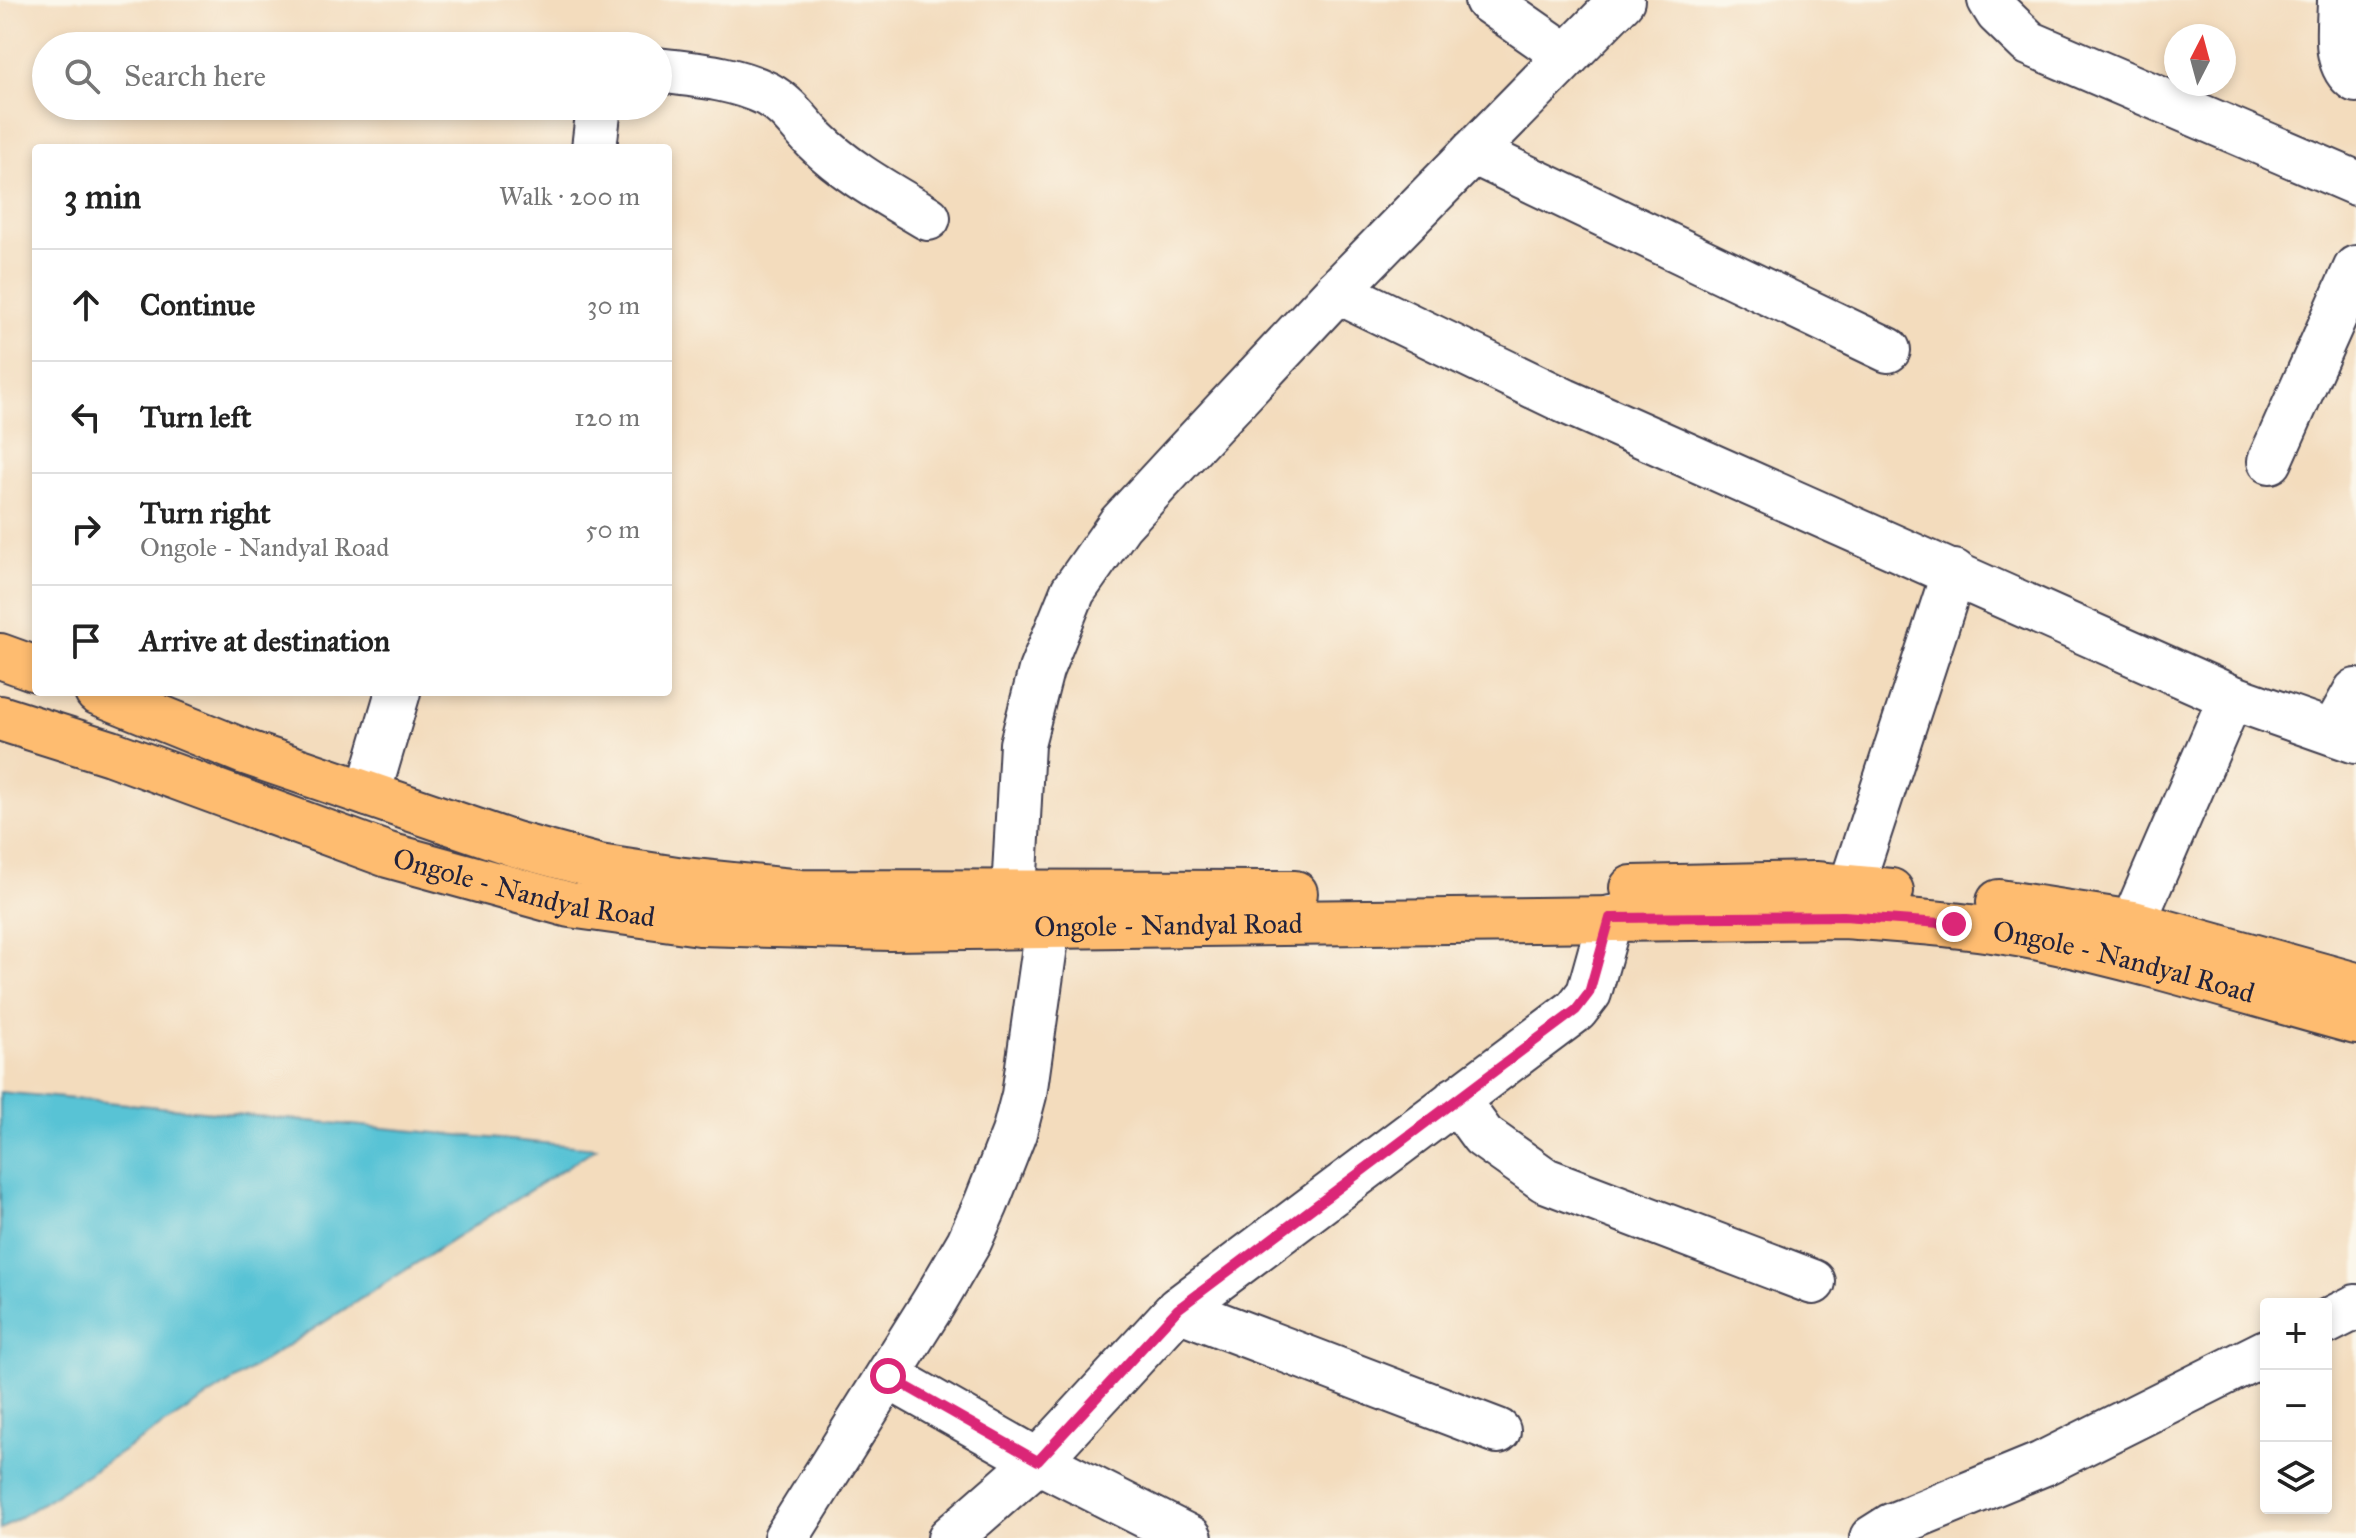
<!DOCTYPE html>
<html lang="en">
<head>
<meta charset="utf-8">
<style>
  body { margin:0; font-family:"IM FELL Great Primer",serif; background:#f2f2f2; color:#222 }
  .controls { position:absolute; right:24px; bottom:24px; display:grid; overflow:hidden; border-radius:8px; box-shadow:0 4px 12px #0003 }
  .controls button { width:72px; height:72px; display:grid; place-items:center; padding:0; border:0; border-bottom:2px solid #e0e0e0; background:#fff; color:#222; font:40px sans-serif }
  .compass { position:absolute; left:2164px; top:24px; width:72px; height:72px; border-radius:50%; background:#fff; box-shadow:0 4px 12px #0003; rotate:6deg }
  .stop { position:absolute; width:24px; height:24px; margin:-18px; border:6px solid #db2777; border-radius:50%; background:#fff }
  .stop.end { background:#db2777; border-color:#fff; box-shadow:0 2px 8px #0008 }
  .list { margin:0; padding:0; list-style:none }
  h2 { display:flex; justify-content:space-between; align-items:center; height:104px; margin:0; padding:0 32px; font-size:34px }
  h2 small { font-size:26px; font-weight:400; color:#767676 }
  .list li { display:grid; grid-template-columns:52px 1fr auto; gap:24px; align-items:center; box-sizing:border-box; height:112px; padding:0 32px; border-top:2px solid #e0e0e0 }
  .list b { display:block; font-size:30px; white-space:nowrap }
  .list p { margin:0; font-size:26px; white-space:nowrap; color:#767676 }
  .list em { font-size:26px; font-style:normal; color:#767676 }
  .icon { flex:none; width:44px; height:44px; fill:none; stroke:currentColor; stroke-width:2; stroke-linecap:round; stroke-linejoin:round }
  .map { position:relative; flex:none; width:2356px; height:1538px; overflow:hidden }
  .search { position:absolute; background:#fff; box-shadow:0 4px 12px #0003; left:32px; top:32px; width:640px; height:88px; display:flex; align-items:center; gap:20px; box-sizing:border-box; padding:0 28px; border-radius:44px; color:#767676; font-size:30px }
  .panel { position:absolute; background:#fff; box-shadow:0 4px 12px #0003; left:32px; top:144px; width:640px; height:552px; border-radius:8px }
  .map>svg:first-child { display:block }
  .water { fill:#59c3d5; stroke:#3e7288; stroke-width:2 }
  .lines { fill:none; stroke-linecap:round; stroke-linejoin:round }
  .minor-casing { stroke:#413e4e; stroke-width:48 }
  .major-casing { stroke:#413e4e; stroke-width:48 }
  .minor { stroke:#fff; stroke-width:44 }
  .major { stroke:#febc70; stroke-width:44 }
  .route { stroke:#db2777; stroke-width:10 }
  .labels { text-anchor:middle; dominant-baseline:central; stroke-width:7; stroke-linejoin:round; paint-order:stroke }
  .street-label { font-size:28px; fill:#22223b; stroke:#fbf7ec }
</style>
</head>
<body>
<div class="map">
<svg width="2356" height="1538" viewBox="0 0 2356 1538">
  <rect width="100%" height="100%" fill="#fbf7ec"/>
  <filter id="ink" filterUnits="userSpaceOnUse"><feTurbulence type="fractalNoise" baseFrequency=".0125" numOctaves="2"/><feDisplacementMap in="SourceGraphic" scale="16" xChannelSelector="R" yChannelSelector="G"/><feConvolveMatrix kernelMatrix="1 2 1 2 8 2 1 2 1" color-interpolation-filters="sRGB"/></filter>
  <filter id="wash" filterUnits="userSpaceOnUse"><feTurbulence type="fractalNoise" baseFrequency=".006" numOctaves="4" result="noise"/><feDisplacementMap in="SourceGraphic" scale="32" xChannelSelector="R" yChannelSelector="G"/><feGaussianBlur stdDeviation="1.8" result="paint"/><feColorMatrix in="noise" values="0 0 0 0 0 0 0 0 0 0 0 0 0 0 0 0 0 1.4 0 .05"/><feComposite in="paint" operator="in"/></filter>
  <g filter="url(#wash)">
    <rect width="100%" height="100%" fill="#f3dcbd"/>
    <path class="water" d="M0,1092L596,1148L0,1530Z"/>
  </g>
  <g filter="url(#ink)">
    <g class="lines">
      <g class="minor-casing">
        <g id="minor">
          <path d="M1487,0L1567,56"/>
          <path d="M1990,0L1998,13L2029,43L2356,183"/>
          <path d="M2340,0C2340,25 2332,64 2356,80"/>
          <path d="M658,70C696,75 732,77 767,94C789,106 799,124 816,141C848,173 890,195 928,218"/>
          <path d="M594,148L599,106"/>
          <path d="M1473,152L1888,350"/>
          <path d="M1337,291L1565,401L2231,697"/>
          <path d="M2270,461L2356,268"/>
          <path d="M2333,732L2356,691"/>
          <path d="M368,794L398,692"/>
          <path d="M1851,887L1954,572"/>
          <path d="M1014,893L1022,744L1041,670L1073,591L1120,524L1180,459L1337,291L1622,0"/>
          <path d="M2133,923L2231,697L2356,741"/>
          <path d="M1456,1099L1483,1136L1545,1180L1813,1282"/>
          <path d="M1178,1309L1498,1431"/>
          <path d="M2326,1322L2356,1307"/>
          <path d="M888,1376L1038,1461L1190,1538"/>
          <path d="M786,1538L934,1302L969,1242L986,1204L1014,1133L1024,1095L1048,925"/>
          <path d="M950,1538L1038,1461L1178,1309L1576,1010L1589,993L1610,918"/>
          <path d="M1872,1538L1891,1526L2042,1464L2266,1352"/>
        </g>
      </g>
      <g class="major-casing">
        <g id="major">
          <path d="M0,656L36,669"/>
          <path d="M97,692L245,752L514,844L599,867L683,880L801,892L1295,893"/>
          <path id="s1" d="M0,718L111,753L388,855L570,905L700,923L890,928L1844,916C1911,921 1978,925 2044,939C2149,961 2252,994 2356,1022"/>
          <path d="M1632,888L1815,884L1891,891"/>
          <path d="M1999,902L2133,923L2356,985"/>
        </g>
      </g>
      <use href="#minor" class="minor"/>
      <use href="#major" class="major"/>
    </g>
  </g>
  <g class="lines" filter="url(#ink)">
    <path class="route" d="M888,1376L1038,1461L1178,1309L1576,1010L1589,993L1610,918L1844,916L1954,924"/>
  </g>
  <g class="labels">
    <g class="street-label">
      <text stroke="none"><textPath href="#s1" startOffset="552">Ongole - Nandyal Road</textPath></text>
      <text stroke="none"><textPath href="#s1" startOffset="1200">Ongole - Nandyal Road</textPath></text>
      <text stroke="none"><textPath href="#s1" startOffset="2160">Ongole - Nandyal Road</textPath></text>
    </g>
  </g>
</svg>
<div class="controls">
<button>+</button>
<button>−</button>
<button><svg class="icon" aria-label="layers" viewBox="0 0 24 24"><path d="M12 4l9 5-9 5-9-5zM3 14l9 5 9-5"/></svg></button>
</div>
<svg class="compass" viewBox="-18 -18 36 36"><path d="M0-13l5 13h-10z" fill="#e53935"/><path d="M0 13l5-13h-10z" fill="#767676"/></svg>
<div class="stop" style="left:888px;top:1376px"></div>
<div class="stop end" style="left:1954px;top:924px"></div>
<div class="search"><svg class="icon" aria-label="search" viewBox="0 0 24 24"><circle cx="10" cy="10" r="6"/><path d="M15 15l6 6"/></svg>Search here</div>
<section class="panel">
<h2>3 min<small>Walk · 200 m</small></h2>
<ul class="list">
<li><svg class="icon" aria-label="ahead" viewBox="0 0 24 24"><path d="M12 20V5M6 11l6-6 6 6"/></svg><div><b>Continue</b></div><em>30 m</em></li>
<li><svg class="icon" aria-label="left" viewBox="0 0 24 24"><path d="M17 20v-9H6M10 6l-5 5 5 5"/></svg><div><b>Turn left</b></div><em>120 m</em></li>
<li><svg class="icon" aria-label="right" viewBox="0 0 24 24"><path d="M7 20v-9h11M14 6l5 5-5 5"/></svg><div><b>Turn right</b><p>Ongole - Nandyal Road</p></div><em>50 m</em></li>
<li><svg class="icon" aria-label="arrive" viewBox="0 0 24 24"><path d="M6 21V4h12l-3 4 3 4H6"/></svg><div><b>Arrive at destination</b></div></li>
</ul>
</section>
</div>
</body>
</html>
